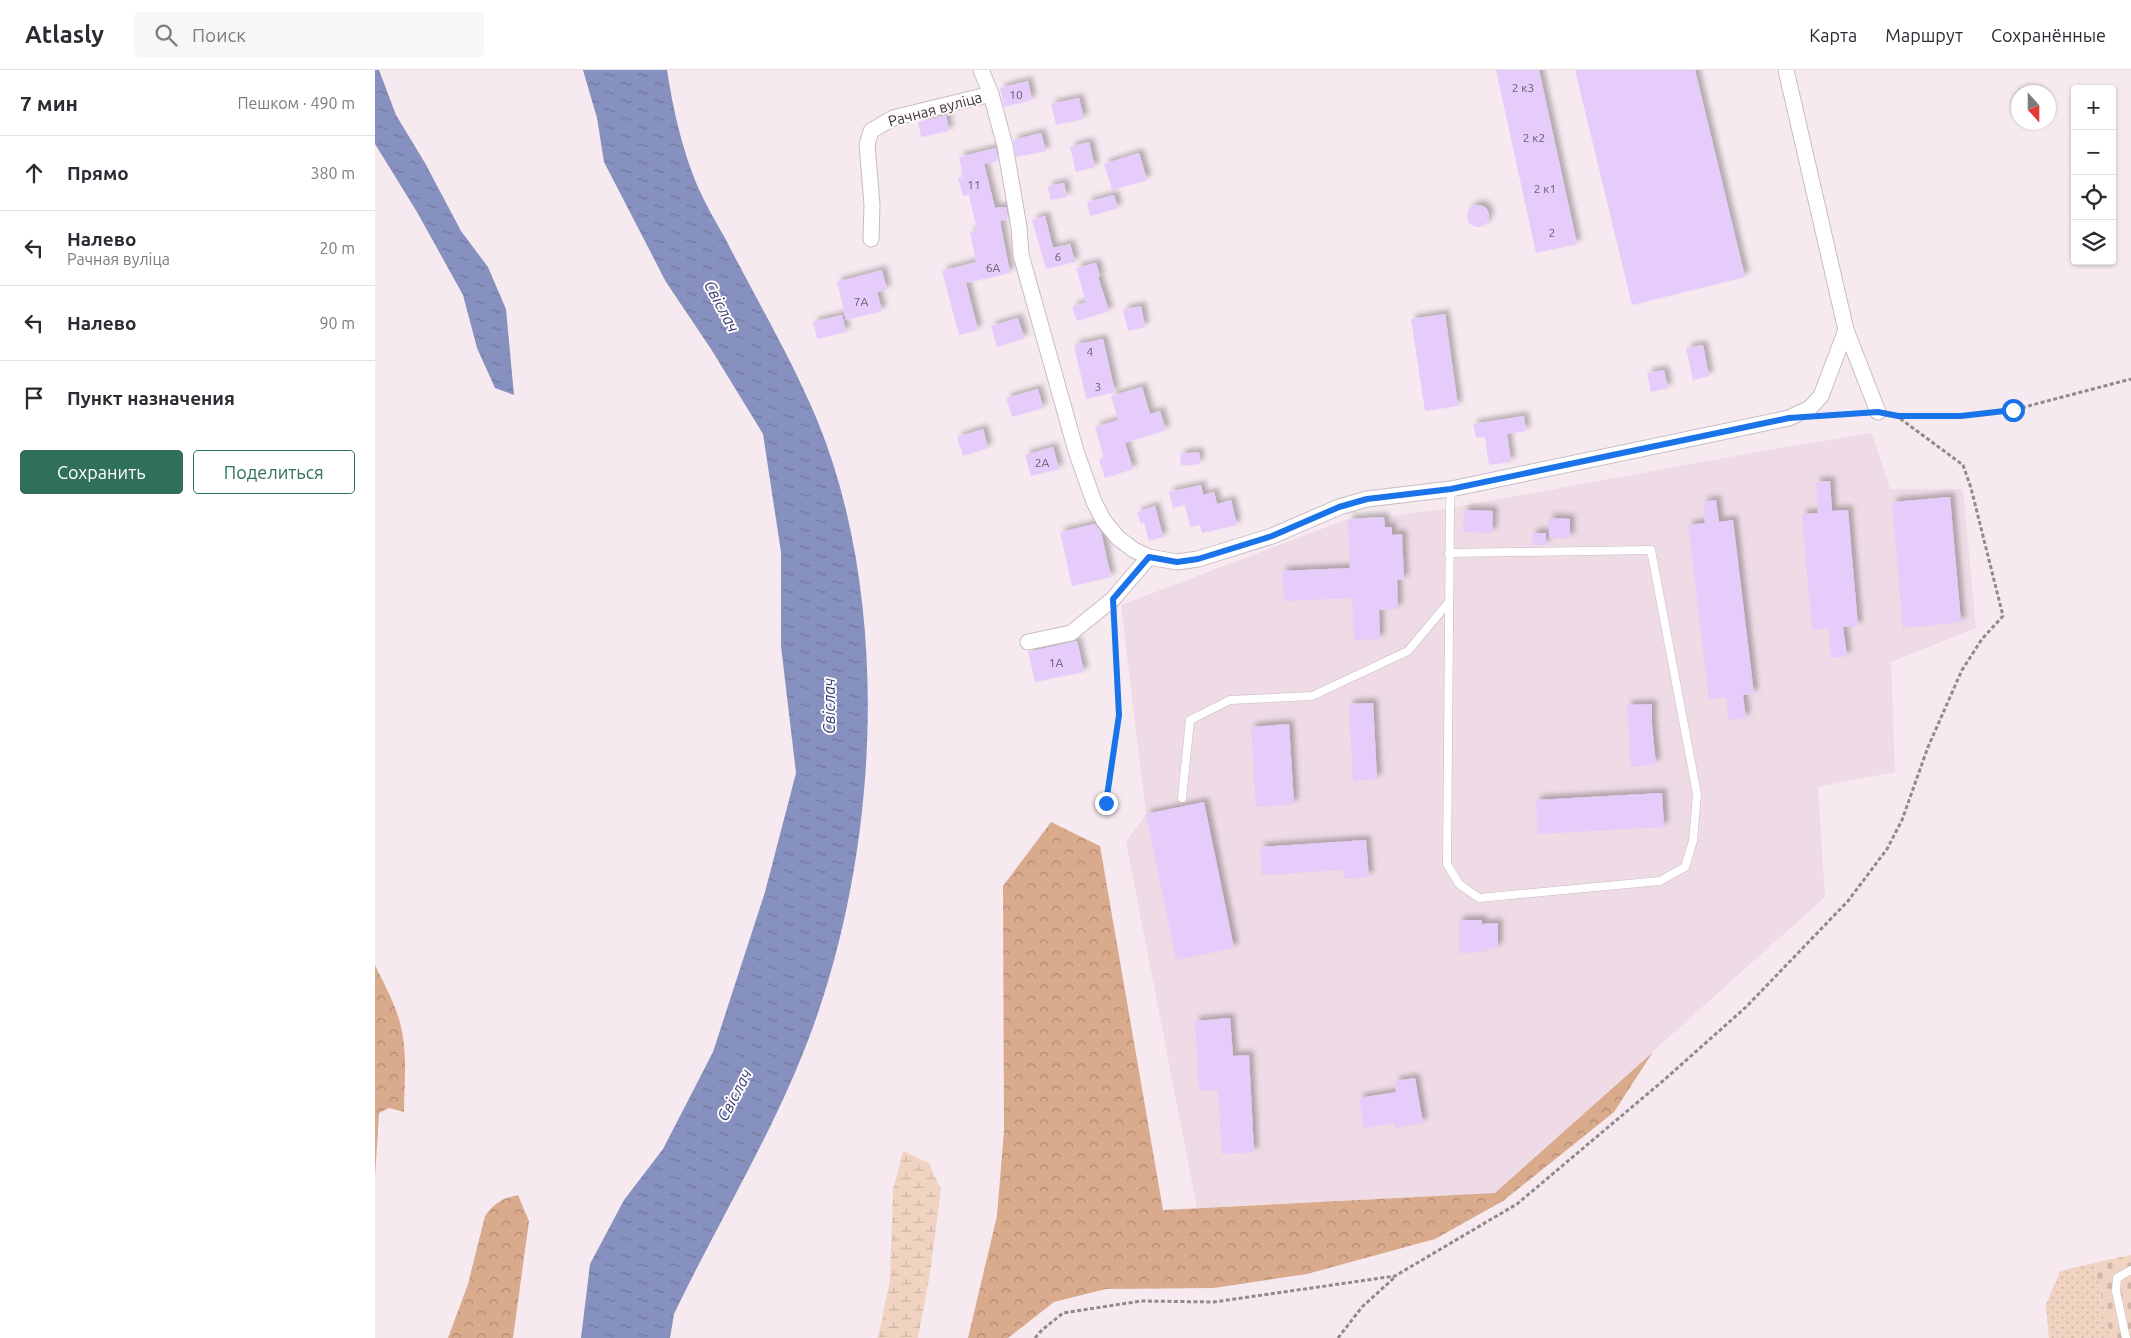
<!DOCTYPE html>
<html lang="ru">
<head>
<meta charset="utf-8">
<style>
  body { margin:0; font-family:Ubuntu,sans-serif; background:#f7f7f7; color:#2b2b33 }
  .controls { position:absolute; right:15px; top:15px; display:grid; overflow:hidden; border-radius:5px; box-shadow:0 1px 4px #0004 }
  .controls button { width:45px; height:45px; display:grid; place-items:center; padding:0; border:0; border-bottom:1px solid #e1e1e2; background:#fff; color:#2b2b33; font:25px sans-serif }
  .compass { position:absolute; left:1636px; top:15px; width:45px; height:45px; border-radius:50%; background:#fff; box-shadow:0 1px 4px #0004; rotate:159deg }
  .stop { position:absolute; width:15px; height:15px; margin:-11px; border:4px solid #1a73e8; border-radius:50%; background:#fff }
  .stop.end { background:#1a73e8; border-color:#fff; box-shadow:0 1px 5px #0008 }
  .list { margin:0; padding:0; list-style:none }
  h2 { display:flex; justify-content:space-between; align-items:center; height:65px; margin:0; padding:0 20px; font-size:21px }
  h2 small { font-size:16px; font-weight:400; color:#7c7c81 }
  .list li { display:grid; grid-template-columns:32px 1fr auto; gap:15px; align-items:center; box-sizing:border-box; height:75px; padding:0 20px; border-top:1px solid #e1e1e2 }
  .list b { display:block; font-size:19px; white-space:nowrap }
  .list p { margin:0; font-size:16px; white-space:nowrap; color:#7c7c81 }
  .list em { font-size:16px; font-style:normal; color:#7c7c81 }
  .actions { display:flex; gap:10px; padding:15px 20px }
  .actions a { flex:1; padding:11px 0; border:1px solid #306f5c; border-radius:5px; text-align:center; font-size:18px; color:#306f5c }
  .actions .main { background:#306f5c; color:#fff }
  .icon { flex:none; width:28px; height:28px; fill:none; stroke:currentColor; stroke-width:2; stroke-linecap:round; stroke-linejoin:round }
  .map { position:relative; flex:none; width:1756px; height:1268px; overflow:hidden }
  header { display:flex; align-items:center; gap:30px; box-sizing:border-box; height:70px; padding:0 25px; background:#fff; border-bottom:1px solid #e1e1e2 }
  header strong { font-size:24px }
  nav { display:flex; gap:28px; margin-inline-start:auto; font-size:18px }
  .search { width:350px; height:45px; background:#f7f7f7; display:flex; align-items:center; gap:12px; box-sizing:border-box; padding:0 18px; border-radius:5px; color:#7c7c81; font-size:19px }
  main { display:flex }
  aside { flex:1; background:#fff }
  .map>svg:first-child { display:block }
  .built { fill:#eedbe5 }
  .grass { fill:url(#grass-dots) }
  .forest { fill:url(#forest-crowns) }
  .wetland { fill:url(#wetland-marsh) }
  .cemetery { fill:url(#cemetery-stones) }
  .water { fill:url(#water-ripples) }
  .building { fill:#e6ccfb; filter:url(#shadow) }
  .lines { fill:none; stroke-linecap:round; stroke-linejoin:round }
  .lane-casing { stroke:#c8bcc2; stroke-width:9 }
  .street-casing { stroke:#c8bcc2; stroke-width:17 }
  .path { stroke:#90898d; stroke-width:3; stroke-dasharray:4 2.5; stroke-linecap:butt }
  .lane { stroke:#fff; stroke-width:8 }
  .street { stroke:#fff; stroke-width:15 }
  .route { stroke:#1a73e8; stroke-width:6 }
  .labels { text-anchor:middle; dominant-baseline:central; stroke-width:4; stroke-linejoin:round; paint-order:stroke }
  .number-label { font-size:12px; fill:#675e6b }
  .street-label { font-size:15px; fill:#3d393b; stroke:#fffafc }
  .water-label { font-size:16px; font-style:italic; fill:#343c76; stroke:#fffafc }
</style>
</head>
<body>
<header>
<strong>Atlasly</strong>
<div class="search"><svg class="icon" aria-label="search" viewBox="0 0 24 24"><circle cx="10" cy="10" r="6"/><path d="M15 15l6 6"/></svg>Поиск</div>
<nav><a>Карта</a><a>Маршрут</a><a>Сохранённые</a></nav>
</header>
<main>
<aside>
<h2>7 мин<small>Пешком · 490 m</small></h2>
<ul class="list">
<li><svg class="icon" aria-label="ahead" viewBox="0 0 24 24"><path d="M12 20V5M6 11l6-6 6 6"/></svg><div><b>Прямо</b></div><em>380 m</em></li>
<li><svg class="icon" aria-label="left" viewBox="0 0 24 24"><path d="M17 20v-9H6M10 6l-5 5 5 5"/></svg><div><b>Налево</b><p>Рачная вуліца</p></div><em>20 m</em></li>
<li><svg class="icon" aria-label="left" viewBox="0 0 24 24"><path d="M17 20v-9H6M10 6l-5 5 5 5"/></svg><div><b>Налево</b></div><em>90 m</em></li>
<li><svg class="icon" aria-label="arrive" viewBox="0 0 24 24"><path d="M6 21V4h12l-3 4 3 4H6"/></svg><div><b>Пункт назначения</b></div></li>
</ul>
<div class="actions"><a class="main">Сохранить</a><a>Поделиться</a></div>
</aside>
<div class="map">
<svg width="1756" height="1268" viewBox="0 0 1756 1268">
  <defs>
    <pattern id="grass-dots" width="8" height="8" patternUnits="userSpaceOnUse" patternTransform="scale(1.25)"><rect width="8" height="8" fill="#f0d3c0"/><path d="M2 2h.1M6 6h.1" fill="none" stroke="#cfb6a6" stroke-width="1.8" stroke-linecap="round"/></pattern>
    <pattern id="forest-crowns" width="20" height="18" patternUnits="userSpaceOnUse" patternTransform="scale(1.25)"><rect width="20" height="18" fill="#d9aa8c"/><path d="M2 6a3 3 0 1 1 6 0M12 15a3 3 0 1 1 6 0" fill="none" stroke="#b18b74"/></pattern>
    <pattern id="wetland-marsh" width="20" height="14" patternUnits="userSpaceOnUse" patternTransform="scale(1.25)"><rect width="20" height="14" fill="#f0d3c0"/><path d="M1 5h8M5 5V1M11 12h8M15 12V8" fill="none" stroke="#cfb6a6"/></pattern>
    <pattern id="cemetery-stones" width="16" height="16" patternUnits="userSpaceOnUse" patternTransform="scale(1.25)"><rect width="16" height="16" fill="#f0d3c0"/><path d="M2 7V4a2 2 0 0 1 4 0v3zM10 15v-3a2 2 0 0 1 4 0v3z" fill="#cfb6a6"/></pattern>
    <pattern id="water-ripples" width="26" height="14" patternUnits="userSpaceOnUse" patternTransform="scale(1.25)"><rect width="26" height="14" fill="#8791bf"/><path d="M2 4q2-2 4 0t4 0M15 11q2-2 4 0t4 0" fill="none" stroke="#70779c"/></pattern>
    <filter id="shadow"><feDropShadow dx="4.5" dy="-4.5" stdDeviation="2.5" flood-color="#0004"/></filter>
  </defs>
  <rect width="100%" height="100%" fill="#f6eaf0"/>
  <path class="built" d="M1497,363L1515,419H1588L1601,558L1516,592L1520,702L1443,717L1450,827L1120,1123L822,1138L751,772L771,744L746,535L973,449L1009,447L1075,438L1393,380Z"/>
  <path class="grass" d="M1719,1193L1736,1268H1674L1671,1235L1685,1201Z"/>
  <g class="forest">
    <path d="M676,752L725,776L788,1140L1120,1123L1278,982L1239,1042L1128,1131L1060,1169L932,1204L839,1218L731,1219L679,1232L633,1268H593L622,1146L629,1060L628,816Z"/>
    <path d="M0,895C11,918 25,942 28,968C32,992 29,1017 29,1042L14,1038L4,1043L0,1108Z"/>
    <path d="M143,1125L154,1151L138,1268H73L93,1214L110,1146C119,1133 128,1128 143,1125Z"/>
  </g>
  <path class="wetland" d="M528,1081L554,1093L566,1120L554,1209L543,1268H503L515,1210L518,1120Z"/>
  <path class="cemetery" d="M1756,1185V1268H1736L1719,1193Z"/>
  <g class="water">
    <path d="M0,0H4L21,45L50,93L86,161L113,197L131,239L139,325L120,318L102,278L88,225L42,142L0,74Z"/>
    <path d="M208,0H292C298,39 307,79 322,115C330,133 340,151 350,168C381,229 417,289 443,352C516,532 504,776 438,957C402,1057 345,1148 299,1244L295,1268H206L215,1194L249,1130L288,1079L338,982L390,822L421,703L406,576V482L388,364L336,279L291,212L229,92L222,48Z"/>
  </g>
  <g class="building">
    <path d="M1121,0H1164L1202,174L1161,183Z"/>
    <path d="M1200,0H1320L1370,207L1257,235Z"/>
    <path d="M653,11L657,30L629,37L625,18Z"/>
    <path d="M704,28L709,49L681,55L676,34Z"/>
    <path d="M571,45L574,61L546,67L543,52Z"/>
    <path d="M666,63L671,81L641,87L638,70Z"/>
    <path d="M714,72L720,97L701,102L695,77Z"/>
    <path d="M621,78L623,91L609,94L620,138L631,137L633,149L625,151L635,203L591,213L603,260L584,265L567,201L601,192L595,162L602,160L594,125L588,126L583,108L588,107L584,87Z"/>
    <path d="M764,83L772,110L737,120L729,94Z"/>
    <path d="M689,113L692,127L675,130L673,116Z"/>
    <path d="M739,125L743,138L715,146L712,132Z"/>
    <circle cx="1103" cy="146" r="11"/>
    <path d="M670,146L678,178L695,174L700,192L671,199L657,150Z"/>
    <path d="M721,193L725,206L723,207L734,241L702,251L697,237L711,232L701,198Z"/>
    <path d="M507,200L512,220L502,222L507,241L471,250L462,212Z"/>
    <path d="M766,236L770,257L753,261L748,240Z"/>
    <path d="M1070,244L1083,336L1050,341L1036,249Z"/>
    <path d="M467,245L471,262L442,269L438,252Z"/>
    <path d="M643,248L649,268L622,277L616,256Z"/>
    <path d="M728,269L740,322L711,329L699,275Z"/>
    <path d="M1328,275L1334,306L1318,310L1311,278Z"/>
    <path d="M1289,300L1293,318L1276,322L1272,303Z"/>
    <path d="M767,317L775,344L785,341L791,360L750,373L758,399L730,408L724,390L729,388L720,357L743,350L736,326Z"/>
    <path d="M663,319L668,338L637,347L631,328Z"/>
    <path d="M1149,346L1151,361L1132,364L1136,392L1114,395L1110,367L1101,368L1098,354Z"/>
    <path d="M608,359L613,378L588,386L582,367Z"/>
    <path d="M678,377L684,399L656,406L650,385Z"/>
    <path d="M824,382L825,394L806,396L805,384Z"/>
    <path d="M1455,411L1457,441L1473,440L1483,556L1468,557L1472,586L1456,588L1454,558L1437,560L1427,444L1443,443L1441,412Z"/>
    <path d="M826,415L828,425L839,422L842,434L856,430L862,455L827,463L825,455L815,457L810,435L798,438L794,422Z"/>
    <path d="M1575,427L1586,552L1528,558L1517,432Z"/>
    <path d="M1341,430L1344,452L1358,450L1379,624L1368,625L1371,648L1354,650L1351,627L1334,629L1313,455L1330,453L1328,432Z"/>
    <path d="M780,436L788,467L774,471L769,453L766,454L762,442Z"/>
    <path d="M1089,440L1118,441L1117,463L1088,462Z"/>
    <path d="M1009,447L1010,457H1017V465L1027,464L1029,510H1022L1023,539L1004,540L1005,569L979,570L977,528L909,531L907,501L975,498L973,449Z"/>
    <path d="M1174,448L1195,449V468H1174Z"/>
    <path d="M720,454L726,462L736,507L697,516L685,462Z"/>
    <path d="M1157,463H1171V475H1158Z"/>
    <path d="M702,571L709,602L660,612L653,582Z"/>
    <path d="M998,633L1002,709L978,711L974,634Z"/>
    <path d="M1277,634V655L1281,694L1256,697L1252,635Z"/>
    <path d="M914,654L919,734L881,737L876,657Z"/>
    <path d="M1287,723L1289,757L1163,764L1161,730Z"/>
    <path d="M829,732L859,878L801,890L771,744Z"/>
    <path d="M991,770L994,807L970,809L969,800L887,805L885,777Z"/>
    <path d="M1084,850H1107V854L1123,853V878L1108,879V882L1084,883Z"/>
    <path d="M855,948L858,986L874,985L879,1082L847,1084L843,1020L824,1021L820,951Z"/>
    <path d="M1040,1008L1048,1053L1020,1058V1053L989,1058L984,1028L1021,1022L1020,1011Z"/>
  </g>
  <g class="lines">
    <g class="lane-casing">
      <g id="lane">
        <path d="M1074,483L1276,480L1322,724L1318,771L1310,797L1285,811L1104,828L1084,814L1072,794L1075,438L1076,419"/>
        <path d="M807,728L815,650L855,630L937,626L1033,581L1073,533"/>
        <path d="M1751,1268L1741,1221L1742,1208L1756,1200"/>
      </g>
    </g>
    <g class="street-casing">
      <g id="street">
        <path d="M606,0L616,24L630,76L644,157L646,185L701,381L719,432L729,451L743,468L759,480L774,487L802,492L823,489L897,466L964,437L992,429L1076,419L1414,348L1435,338L1446,326L1471,260L1411,0"/>
        <path d="M496,169L497,135L492,75L496,61L518,48L616,24"/>
        <path d="M1471,260L1503,342"/>
        <path d="M653,572L696,563L738,529L774,487"/>
      </g>
    </g>
    <g class="path">
      <path d="M1447,346L1488,343"/>
      <path d="M1524,347L1606,345L1638,340L1756,309"/>
      <path d="M731,733L744,645L739,547"/>
      <path d="M660,1268L667,1260L688,1243L766,1231L839,1232L1020,1206L1142,1134L1289,1010L1371,937L1473,831L1512,779L1527,750L1553,677L1587,600L1607,569L1628,546L1596,418L1588,395L1523,347"/>
      <path d="M963,1268L987,1237L1020,1207"/>
    </g>
    <use href="#lane" class="lane"/>
    <use href="#street" class="street"/>
  </g>
  <g class="lines">
    <path class="route" d="M731,733L744,645L738,529L774,487L802,492L823,489L897,466L964,437L992,429L1076,419L1414,348L1503,342L1523,346H1586L1638,340"/>
  </g>
  <g class="labels">
    <g class="number-label">
      <text x="1148" y="17">2 к3</text>
      <text x="641" y="24">10</text>
      <text x="1159" y="67">2 к2</text>
      <text x="599" y="114">11</text>
      <text x="1170" y="118">2 к1</text>
      <text x="1177" y="162">2</text>
      <text x="683" y="186">6</text>
      <text x="618" y="197">6А</text>
      <text x="486" y="231">7А</text>
      <text x="715" y="281">4</text>
      <text x="723" y="316">3</text>
      <text x="667" y="392">2А</text>
      <text x="681" y="592">1А</text>
    </g>
    <g class="street-label">
      <text transform="translate(560 39) rotate(-15)">Рачная вуліца</text>
    </g>
    <g class="water-label">
      <text transform="translate(347 236) rotate(62)">Свіслач</text>
      <text transform="translate(454 636) rotate(-90)">Свіслач</text>
      <text transform="translate(359 1025) rotate(-62)">Свіслач</text>
    </g>
  </g>
</svg>
<div class="controls">
<button>+</button>
<button>−</button>
<button><svg class="icon" aria-label="locate" viewBox="0 0 24 24"><circle cx="12" cy="12" r="6"/><path d="M12 2v4M12 18v4M2 12h4M18 12h4"/></svg></button>
<button><svg class="icon" aria-label="layers" viewBox="0 0 24 24"><path d="M12 4l9 5-9 5-9-5zM3 14l9 5 9-5"/></svg></button>
</div>
<svg class="compass" viewBox="-18 -18 36 36"><path d="M0-13l5 13h-10z" fill="#e53935"/><path d="M0 13l5-13h-10z" fill="#7c7c81"/></svg>
<div class="stop" style="left:1638px;top:340px"></div>
<div class="stop end" style="left:731px;top:733px"></div>
</div>
</main>
</body>
</html>
